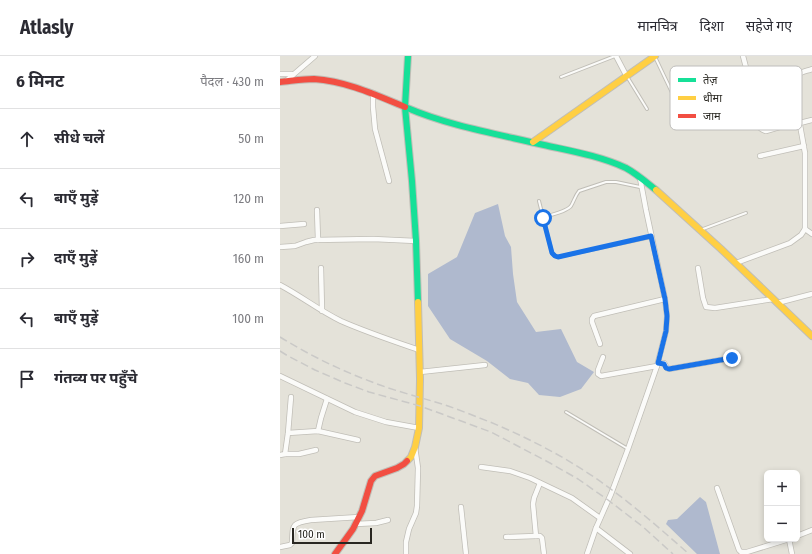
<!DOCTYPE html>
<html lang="hi">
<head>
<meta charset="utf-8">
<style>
  body { margin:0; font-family:"Fira Sans Condensed","Noto Sans Devanagari",sans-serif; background:#f2f2f3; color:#2b2b33 }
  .controls { position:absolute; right:12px; bottom:12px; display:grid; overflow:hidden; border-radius:6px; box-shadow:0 2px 6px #0003 }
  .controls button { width:36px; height:36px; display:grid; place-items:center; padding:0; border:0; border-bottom:1px solid #e1e1e2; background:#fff; color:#2b2b33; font:20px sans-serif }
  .scale { position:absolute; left:12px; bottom:10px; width:80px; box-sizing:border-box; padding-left:4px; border:2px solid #292721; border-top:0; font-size:11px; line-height:14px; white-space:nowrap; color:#292721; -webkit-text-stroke:3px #fff; paint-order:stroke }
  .stop { position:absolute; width:12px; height:12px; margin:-9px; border:3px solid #1a73e8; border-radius:50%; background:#fff }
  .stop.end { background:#1a73e8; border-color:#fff; box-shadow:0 1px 4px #0008 }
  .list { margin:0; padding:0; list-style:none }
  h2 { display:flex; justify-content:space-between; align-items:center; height:52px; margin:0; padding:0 16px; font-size:17px }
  h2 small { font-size:13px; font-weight:400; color:#7c7c81 }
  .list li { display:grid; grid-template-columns:26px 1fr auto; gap:12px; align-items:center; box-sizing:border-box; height:60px; padding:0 16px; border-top:1px solid #e1e1e2 }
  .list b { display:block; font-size:15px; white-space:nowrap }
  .list em { font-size:13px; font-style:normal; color:#7c7c81 }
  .icon { flex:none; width:22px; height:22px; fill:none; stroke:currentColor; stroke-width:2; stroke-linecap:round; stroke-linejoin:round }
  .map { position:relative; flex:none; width:532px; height:498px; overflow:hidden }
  header { display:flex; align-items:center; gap:24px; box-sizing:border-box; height:56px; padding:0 20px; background:#fff; border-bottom:1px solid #e1e1e2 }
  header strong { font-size:19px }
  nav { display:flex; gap:22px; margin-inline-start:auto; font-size:14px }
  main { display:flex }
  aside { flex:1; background:#fff }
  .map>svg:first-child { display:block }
  .water { fill:#afb9ce }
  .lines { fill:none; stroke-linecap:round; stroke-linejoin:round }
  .lane-casing { stroke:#c0beb7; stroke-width:4 }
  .street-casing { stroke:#c0beb7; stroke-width:6 }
  .fast-casing { stroke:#c0beb7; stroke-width:8 }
  .slow-casing { stroke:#c0beb7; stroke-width:8 }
  .jam-casing { stroke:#c0beb7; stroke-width:8 }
  .lane { stroke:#fbfbf9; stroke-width:2 }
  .street { stroke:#fbfbf9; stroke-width:4.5 }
  .fast { stroke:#16e098; stroke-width:6 }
  .slow { stroke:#ffcf43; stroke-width:6 }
  .jam { stroke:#f24e42; stroke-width:6 }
  .rail { stroke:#cac9c7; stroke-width:1.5; stroke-dasharray:8 4; stroke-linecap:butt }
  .route { stroke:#1a73e8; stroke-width:5 }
  .key { fill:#fff; stroke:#bfbebc; stroke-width:1 }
  .key-label { font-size:11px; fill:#292721 }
</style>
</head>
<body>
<header>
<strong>Atlasly</strong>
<nav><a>मानचित्र</a><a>दिशा</a><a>सहेजे गए</a></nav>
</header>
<main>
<aside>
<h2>6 मिनट<small>पैदल · 430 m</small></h2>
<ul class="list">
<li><svg class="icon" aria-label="ahead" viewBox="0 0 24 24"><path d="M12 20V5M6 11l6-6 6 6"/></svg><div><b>सीधे चलें</b></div><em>50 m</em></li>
<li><svg class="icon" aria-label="left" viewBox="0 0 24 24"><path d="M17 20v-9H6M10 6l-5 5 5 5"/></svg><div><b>बाएँ मुड़ें</b></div><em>120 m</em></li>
<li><svg class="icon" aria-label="right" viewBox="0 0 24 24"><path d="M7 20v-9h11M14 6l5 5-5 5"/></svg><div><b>दाएँ मुड़ें</b></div><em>160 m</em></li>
<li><svg class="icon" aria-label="left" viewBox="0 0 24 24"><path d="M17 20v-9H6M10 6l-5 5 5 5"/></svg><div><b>बाएँ मुड़ें</b></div><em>100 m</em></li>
<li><svg class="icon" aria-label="arrive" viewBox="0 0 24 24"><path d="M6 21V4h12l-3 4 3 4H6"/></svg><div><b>गंतव्य पर पहुँचे</b></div></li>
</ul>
</aside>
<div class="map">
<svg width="532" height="498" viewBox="0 0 532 498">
  <rect width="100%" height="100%" fill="#e4e2d9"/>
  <g class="water">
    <path d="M218,148L225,180L231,191L233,218L237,246L256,276L281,273L297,306L314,316L301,333L280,341L259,339L248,327L230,323L207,305L170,283L148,250V218L177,201L195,157Z"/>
    <path d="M420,441L426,446L440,498H417L386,468L388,464L397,463Z"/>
  </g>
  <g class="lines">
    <g class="lane-casing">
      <g id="lane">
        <path d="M376,3L396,45"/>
        <path d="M281,21L335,0"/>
        <path d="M348,22L367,53"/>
        <path d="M259,145L272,197L275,200L278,201L371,181"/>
        <path d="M263,161C271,159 286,156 291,150C294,145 295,140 299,135L326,126H336L360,131"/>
        <path d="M423,173L466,157"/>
        <path d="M286,356L348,393"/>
      </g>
    </g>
    <g class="street-casing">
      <g id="street">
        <path d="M336,0L346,19"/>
        <path d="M463,0L469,23"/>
        <path d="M0,18H12"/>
        <path d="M6,25L35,0"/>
        <path d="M93,37V51L95,73L109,125"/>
        <path d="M473,38C474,46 475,66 480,72C482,74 483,74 486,75L520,65"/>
        <path d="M520,67L532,64"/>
        <path d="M480,100L524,90"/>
        <path d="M37,154L38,184"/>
        <path d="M0,170L24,168"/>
        <path d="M525,173L532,178"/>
        <path d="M0,191L15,190L26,186L34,184L93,183L136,185"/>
        <path d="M456,207L510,187L521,179L525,173V97L513,30C513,17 521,17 532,13"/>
        <path d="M41,212L42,255"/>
        <path d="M418,212L423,242L426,251L435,252L493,243"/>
        <path d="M0,229C21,240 40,255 61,265C86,276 113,285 139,294"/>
        <path d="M497,247L532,238"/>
        <path d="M320,288L312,266V263L314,260L385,243"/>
        <path d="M323,301L318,314V318L321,320L377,310"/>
        <path d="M378,307H384L387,312L389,313L452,302"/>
        <path d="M140,316L205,309"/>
        <path d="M0,320L75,356L106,366L139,372"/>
        <path d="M38,375L41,362L47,343"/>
        <path d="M8,377L38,375L78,384"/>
        <path d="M5,398H19L36,394"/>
        <path d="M0,399L5,398L8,377L11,341"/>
        <path d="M201,411L230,415L250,422L292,442L320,462"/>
        <path d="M260,427L254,442L253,448L256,480H260L262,482L264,498"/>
        <path d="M437,432L459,494L461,496H467L509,483"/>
        <path d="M181,451L186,498"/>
        <path d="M76,468L96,467L108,464"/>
        <path d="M316,472L350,498"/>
        <path d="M517,480L532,474"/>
        <path d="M226,481L256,480"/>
        <path d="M509,483L512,498"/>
        <path d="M0,491L10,489L12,487C13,469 11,467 31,464L79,461"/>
        <path d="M126,498V486L129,473L136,457L137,450L138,412L135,391"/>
        <path d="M307,498L316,472L331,438L348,393L377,310L386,275L387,260L385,243L366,154L360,122"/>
      </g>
    </g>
    <g class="fast-casing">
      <g id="fast">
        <path d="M128,0L125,51L132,125L136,185L138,246"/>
        <path d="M125,51C169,70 217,78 264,89C291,95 320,100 346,112C357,118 366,126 376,134"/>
      </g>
    </g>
    <g class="slow-casing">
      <g id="slow">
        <path d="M253,86L375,0"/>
        <path d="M376,134L441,193L532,280"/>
        <path d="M127,405L131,401L135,391L139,372L140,323L138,246"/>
      </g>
    </g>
    <g class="jam-casing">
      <g id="jam">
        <path d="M0,26C11,25 23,23 34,23C66,25 96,39 125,51"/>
        <path d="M55,498L73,473L82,455L91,425L95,420L117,412L124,408L127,405"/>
      </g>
    </g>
    <use href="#lane" class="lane"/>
    <use href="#street" class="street"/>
    <use href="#fast" class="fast"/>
    <use href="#slow" class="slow"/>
    <use href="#jam" class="jam"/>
    <g class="rail">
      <path d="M0,281C29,299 60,314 92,326C115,335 139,341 162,348C178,353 194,360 210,366C253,384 295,406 332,434C359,454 384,476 409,498"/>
      <path d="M0,295L8,300L35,314L65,327L89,336L140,350L211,376L270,407L298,423L328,444L362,470L393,498"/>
    </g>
  </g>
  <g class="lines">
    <path class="route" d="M263,162L272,197L275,200L278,201L371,180L385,243L387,260L386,275L378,307L384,308L386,312L389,313L452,302"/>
  </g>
  <rect x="390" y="10" width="132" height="64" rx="6" class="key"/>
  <rect x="398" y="22" width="18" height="4" fill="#16e098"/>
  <rect x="398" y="40" width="18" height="4" fill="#ffcf43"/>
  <rect x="398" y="58" width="18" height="4" fill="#f24e42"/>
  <g class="key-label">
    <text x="423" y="28">तेज़</text>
    <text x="423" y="46">धीमा</text>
    <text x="423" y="64">जाम</text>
  </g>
</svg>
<div class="controls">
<button>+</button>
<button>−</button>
</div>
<div class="scale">100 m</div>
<div class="stop" style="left:263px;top:162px"></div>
<div class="stop end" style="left:452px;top:302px"></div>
</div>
</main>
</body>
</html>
